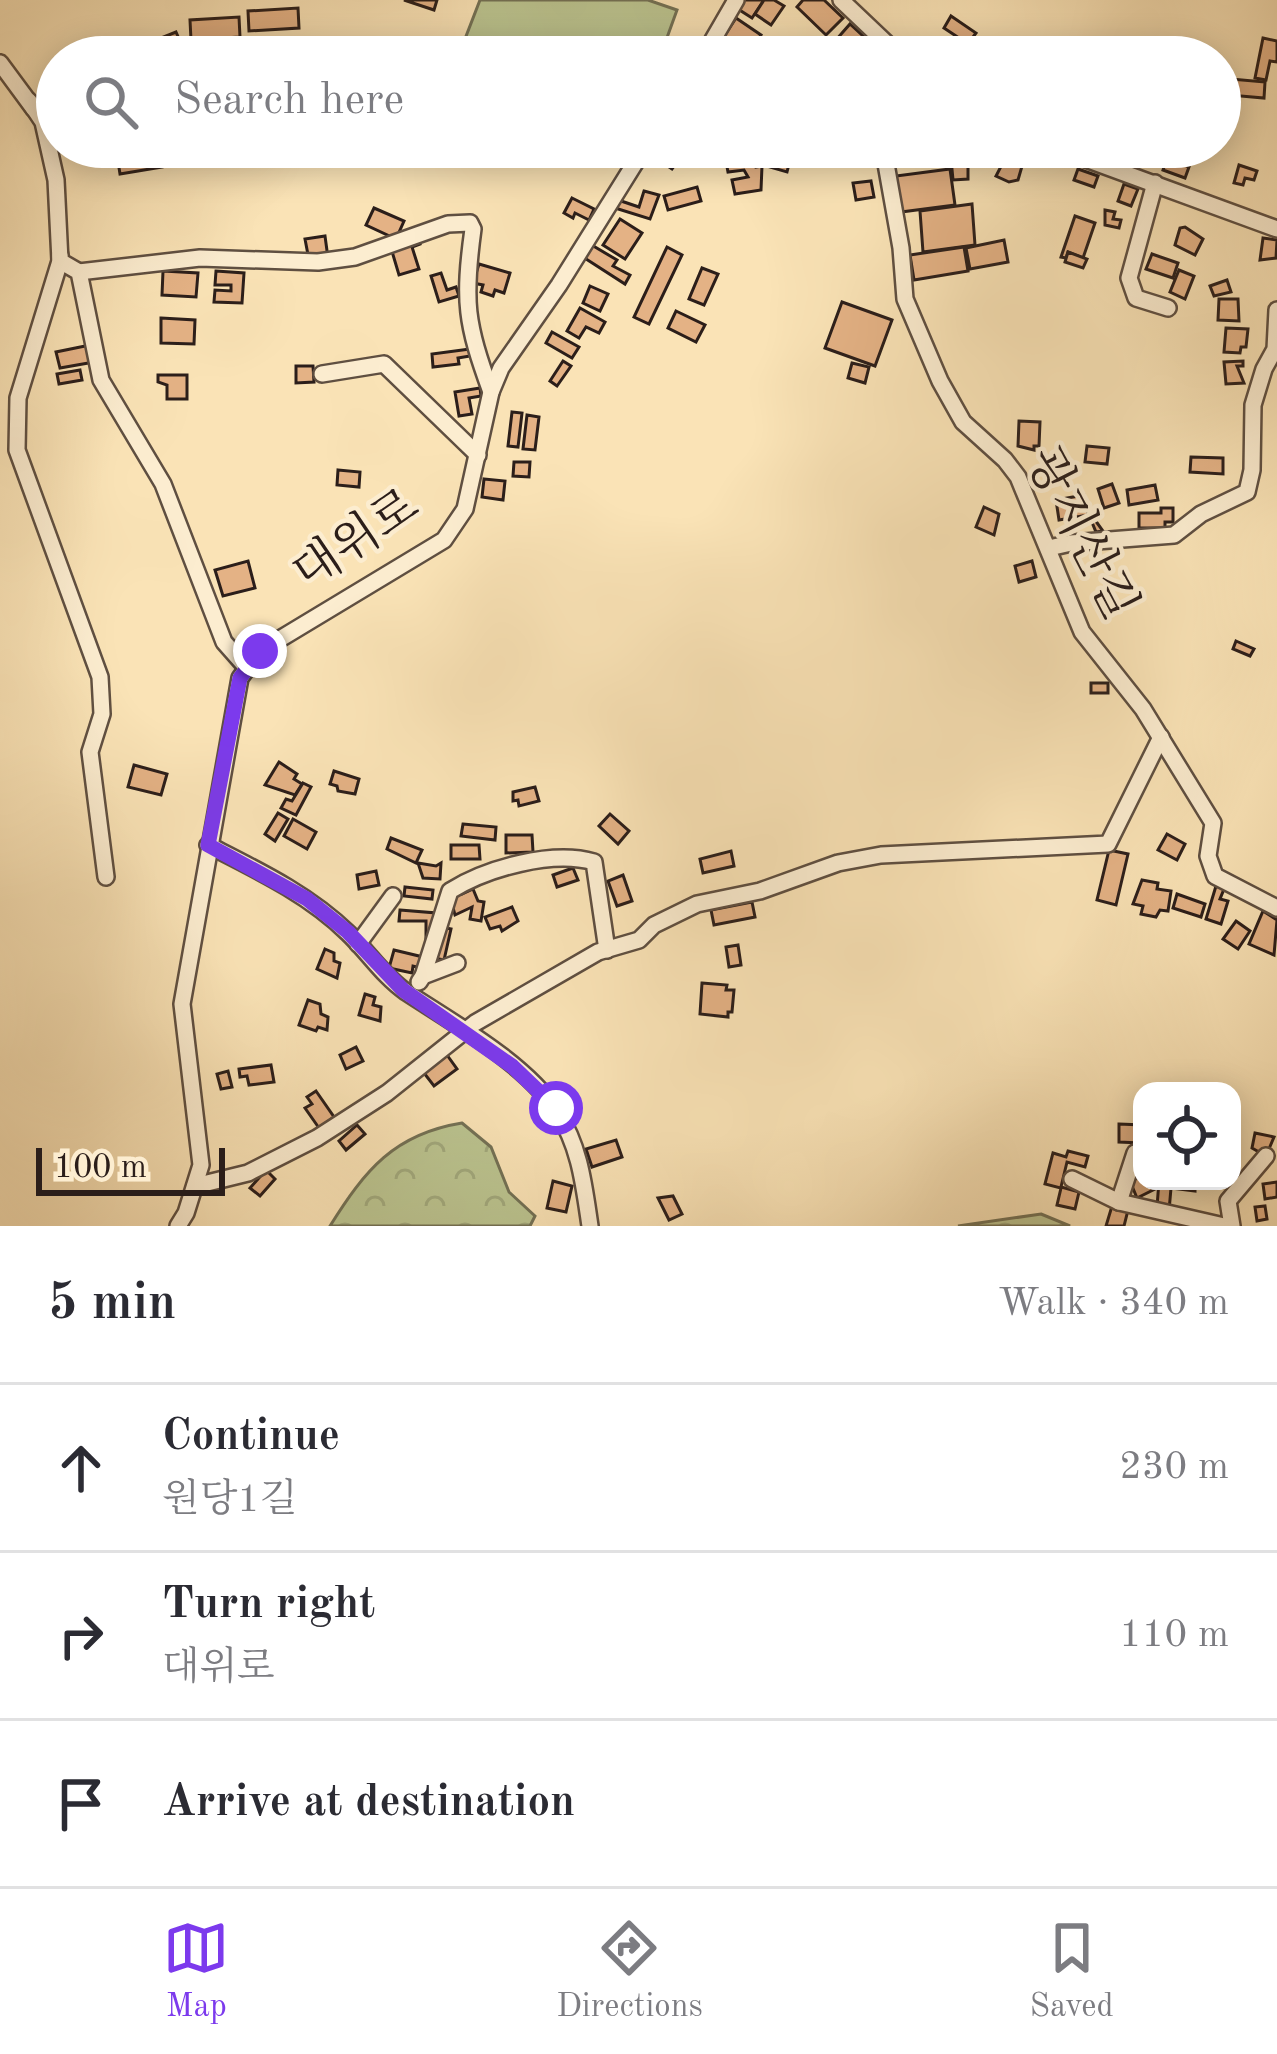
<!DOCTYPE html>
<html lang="en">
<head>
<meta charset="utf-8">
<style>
  body { margin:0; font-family:"Old Standard TT","Noto Serif KR",serif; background:#f2f2f3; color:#2b2b33 }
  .controls { position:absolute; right:36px; bottom:36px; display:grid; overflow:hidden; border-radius:24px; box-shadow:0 6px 30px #0003 }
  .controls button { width:108px; height:108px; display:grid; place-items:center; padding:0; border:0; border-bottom:3px solid #e1e1e2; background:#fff; color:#2b2b33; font:60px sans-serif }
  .scale { position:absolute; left:36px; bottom:30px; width:189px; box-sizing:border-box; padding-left:12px; border:6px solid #2b1e1a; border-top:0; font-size:33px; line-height:42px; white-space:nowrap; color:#2b1e1a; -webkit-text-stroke:9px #fcedd0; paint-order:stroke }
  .stop { position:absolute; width:36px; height:36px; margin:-27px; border:9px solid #7c3aed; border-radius:50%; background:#fff }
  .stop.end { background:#7c3aed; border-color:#fff; box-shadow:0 3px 12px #0008 }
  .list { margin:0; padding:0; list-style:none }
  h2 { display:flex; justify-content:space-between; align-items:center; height:156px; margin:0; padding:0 48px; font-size:51px }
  h2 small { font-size:39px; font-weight:400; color:#7c7c81 }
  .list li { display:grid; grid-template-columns:78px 1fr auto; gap:36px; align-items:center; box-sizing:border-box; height:168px; padding:0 48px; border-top:3px solid #e1e1e2 }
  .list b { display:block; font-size:45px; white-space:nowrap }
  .list p { margin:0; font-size:39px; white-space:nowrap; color:#7c7c81 }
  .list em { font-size:39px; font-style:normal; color:#7c7c81 }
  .icon { flex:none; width:66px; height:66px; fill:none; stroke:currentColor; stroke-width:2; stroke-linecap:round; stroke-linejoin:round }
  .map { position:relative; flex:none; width:1277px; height:1226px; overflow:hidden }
  .search { position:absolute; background:#fff; box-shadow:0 6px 30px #0003; left:36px; right:36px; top:36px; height:132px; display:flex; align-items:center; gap:30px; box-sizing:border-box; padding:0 42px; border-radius:66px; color:#7c7c81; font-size:45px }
  .sheet { height:660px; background:#fff }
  nav { display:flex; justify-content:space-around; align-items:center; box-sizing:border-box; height:168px; border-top:3px solid #e1e1e2; background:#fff; font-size:33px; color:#7c7c81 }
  nav a { display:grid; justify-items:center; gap:6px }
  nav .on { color:#7c3aed }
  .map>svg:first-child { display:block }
  .forest { fill:url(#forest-crowns); stroke:#737155; stroke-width:3 }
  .pitch { fill:#bbc490; stroke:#737155; stroke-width:3 }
  .building { fill:#e4b285; stroke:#2b1e1a; stroke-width:3 }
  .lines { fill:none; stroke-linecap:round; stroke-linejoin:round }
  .minor-casing { stroke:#5f4f41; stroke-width:20 }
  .minor { stroke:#fcedd0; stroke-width:15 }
  .route { stroke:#7c3aed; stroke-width:15 }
  .labels { text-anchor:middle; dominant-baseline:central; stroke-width:9; stroke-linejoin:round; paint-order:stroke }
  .street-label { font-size:48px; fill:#2b1e1a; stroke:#fcedd0 }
</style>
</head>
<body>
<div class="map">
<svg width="1277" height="1226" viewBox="0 0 1277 1226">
  <defs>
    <pattern id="forest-crowns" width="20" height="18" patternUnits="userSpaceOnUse" patternTransform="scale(3)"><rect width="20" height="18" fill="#bbc490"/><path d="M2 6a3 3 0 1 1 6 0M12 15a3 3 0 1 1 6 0" fill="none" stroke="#a1a87c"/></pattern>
  </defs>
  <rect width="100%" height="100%" fill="#fae3b6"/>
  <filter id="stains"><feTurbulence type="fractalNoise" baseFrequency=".00167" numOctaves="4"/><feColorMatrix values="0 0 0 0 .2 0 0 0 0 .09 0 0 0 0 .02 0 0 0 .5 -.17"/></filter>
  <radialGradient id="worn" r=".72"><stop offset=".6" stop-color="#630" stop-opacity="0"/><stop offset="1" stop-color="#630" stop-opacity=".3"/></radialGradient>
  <g class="forest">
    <path d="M462,1123L491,1147L509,1192L535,1216L530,1226H330C365,1170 394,1134 462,1123Z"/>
    <path d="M1041,1214L1070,1226H958Z"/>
  </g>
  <path class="pitch" d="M480,0H648L677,10L660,57H458Z"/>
  <g class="building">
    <path d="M404,0H437L434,10Z"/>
    <path d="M744,0H764L752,18L738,9Z"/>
    <path d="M764,0H774L784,6L771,25L755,14Z"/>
    <path d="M803,0H824L843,18L826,35L797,7Z"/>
    <path d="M298,8L299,28L249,31L248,11Z"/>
    <path d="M951,16L976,33L968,44L944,28Z"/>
    <path d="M239,17L240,37L191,40L190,20Z"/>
    <path d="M736,18L761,35L752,49L738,39L732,48L721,41Z"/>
    <path d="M850,24L863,36L848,52L835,41Z"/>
    <path d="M176,32L184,50L165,57H128L126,52Z"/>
    <path d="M864,38L886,57H860L853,51Z"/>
    <path d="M1263,38L1277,41V62L1270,61L1266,80L1255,78Z"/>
    <path d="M767,39L792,57H754Z"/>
    <path d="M803,40L818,51L814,57L794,53Z"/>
    <path d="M1231,79L1265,82L1264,98L1229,95Z"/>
    <path d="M486,147H527L522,158Z"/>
    <path d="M655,147H688L672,169L650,154Z"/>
    <path d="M761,147H789L792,152L787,172L756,163Z"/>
    <path d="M896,147H943V154L896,155Z"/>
    <path d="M947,147H967L968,156L948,157Z"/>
    <path d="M969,147H1003L998,159Z"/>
    <path d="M1011,147L1027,149L1018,180L1009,182L996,176Z"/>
    <path d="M1171,147H1201L1198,155L1187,151L1182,164L1189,167L1185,178L1163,170Z"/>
    <path d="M158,148L162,167L120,174L117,155Z"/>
    <path d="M753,151L756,167L762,166L761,190L735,194L732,180L748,177L744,170L728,172L725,156Z"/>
    <path d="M951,159H968V179L953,180Z"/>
    <path d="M1239,165L1257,171L1254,180L1245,178L1243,185L1234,183Z"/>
    <path d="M950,169L955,205L901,212L896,176Z"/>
    <path d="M1078,169L1098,176L1094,187L1074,180Z"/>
    <path d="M871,181L874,197L856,200L853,183Z"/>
    <path d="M1124,184L1138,189L1131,206L1118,201Z"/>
    <path d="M697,187L701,201L668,210L664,196Z"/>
    <path d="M644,191L659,195L650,219L615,208L618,200L639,207Z"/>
    <path d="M572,198L594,209L589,220L575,213L573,218L564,213Z"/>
    <path d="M972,204L975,245L923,252L920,211Z"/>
    <path d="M374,208L404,221L396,239L366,225Z"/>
    <path d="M1105,210L1115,212L1113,219L1121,220L1119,228L1105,225Z"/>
    <path d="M1075,216L1095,223L1083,258L1068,252L1066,258L1061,257Z"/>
    <path d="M620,219L642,233L625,259L603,245Z"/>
    <path d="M1185,227L1203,239L1195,255L1175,245L1180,228Z"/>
    <path d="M325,236L328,258L309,260L305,239Z"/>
    <path d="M418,237L420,244L412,247L419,269L399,275L391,248Z"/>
    <path d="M1263,238L1277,240L1276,258L1260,260Z"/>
    <path d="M1004,240L1008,262L970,269L966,248Z"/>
    <path d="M590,244L617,260L613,266L630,275L625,284L583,257Z"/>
    <path d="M667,247L682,255L649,324L634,317Z"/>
    <path d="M964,247L968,271L914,280L910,255Z"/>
    <path d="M1068,252L1087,259L1083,268L1065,262Z"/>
    <path d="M1152,254L1178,263L1173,278L1146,269Z"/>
    <path d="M479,264L510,273L504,293L495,290L493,296L481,292L483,285L473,283Z"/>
    <path d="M702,268L718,274L704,305L689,299Z"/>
    <path d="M1179,270L1194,276L1185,299L1170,292Z"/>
    <path d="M163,271L198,273L196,297L162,295Z"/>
    <path d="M216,271L244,273L242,303L214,302L215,290L231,291V285H215Z"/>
    <path d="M441,273L447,290L456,287L459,296L439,302L431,276Z"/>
    <path d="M1227,280L1231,292L1214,296L1210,286Z"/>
    <path d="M590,286L608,294L600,311L583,303Z"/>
    <path d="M1219,299H1238L1239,321L1218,320Z"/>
    <path d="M842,302L892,320L875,366L825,348Z"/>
    <path d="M580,308L605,322L599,333L586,327L579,338L567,331Z"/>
    <path d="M676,311L705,325L696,342L668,328Z"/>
    <path d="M161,318L195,320L194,344L161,343Z"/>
    <path d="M1226,328L1248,329L1246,347H1241L1240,353L1224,352Z"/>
    <path d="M552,332L579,347L572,358L546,343Z"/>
    <path d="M90,345L94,362L60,368L56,352Z"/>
    <path d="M470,349V356L458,358L459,364L433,367L432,354Z"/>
    <path d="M563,361L571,366L557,386L550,381Z"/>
    <path d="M1243,361V366H1237L1244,383L1226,384L1224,362Z"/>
    <path d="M852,363L869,367L865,383L848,378Z"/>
    <path d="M296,366H313L314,382L296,383Z"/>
    <path d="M80,370L82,380L59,384L57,374Z"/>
    <path d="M158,375H187V399H167V385L158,382Z"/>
    <path d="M480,388L481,396L469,398L472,414L459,416L455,392Z"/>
    <path d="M512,412L522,413L518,447L508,446Z"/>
    <path d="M527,415L539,417L535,450L523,449Z"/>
    <path d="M1019,421L1040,422L1039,446H1034V450L1018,446Z"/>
    <path d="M1087,446L1109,448L1107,464L1085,462Z"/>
    <path d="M1191,457L1223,458V474L1190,472Z"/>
    <path d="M514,462H530L529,477L513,476Z"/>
    <path d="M338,470L360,472L359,487L337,485Z"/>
    <path d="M484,479L505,481L503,500L482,497Z"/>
    <path d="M1112,484L1119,503L1104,508L1098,489Z"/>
    <path d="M1155,485L1158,500L1129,505L1127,490Z"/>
    <path d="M1084,495L1088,515L1059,520L1056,500Z"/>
    <path d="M984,507L999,514L994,535L976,527Z"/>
    <path d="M1161,508H1173V522H1165V528H1139V513H1161Z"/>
    <path d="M1098,511L1101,517L1095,520L1103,531L1096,532L1089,515Z"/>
    <path d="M248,561L255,588L223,596L215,570Z"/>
    <path d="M1032,561L1036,577L1019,582L1015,566Z"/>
    <path d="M1236,641L1254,649L1250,656L1233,649Z"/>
    <rect x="1091" y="683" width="17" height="10"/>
    <path d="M279,762L297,774L294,779L302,784L295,795L265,785Z"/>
    <path d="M134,765L167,774L161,795L128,787Z"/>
    <path d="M334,771L359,779L355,794L338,791L337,786L330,784Z"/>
    <path d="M303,783L311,787L296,815L281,808L286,799L292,801Z"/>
    <path d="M535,787L539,801L519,806L518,800L513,801V792Z"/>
    <path d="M278,813L288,819L275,841L265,834Z"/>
    <path d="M610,814L629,831L618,844L599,826Z"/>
    <path d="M293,819L316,832L307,849L284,836Z"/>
    <path d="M463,824L496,827L495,840L461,836Z"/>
    <path d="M1167,834L1185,844L1177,860L1158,850Z"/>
    <path d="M506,835H532L533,852L506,853Z"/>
    <path d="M391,838L422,850L416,863L387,849Z"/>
    <path d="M451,845H479L480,859H451Z"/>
    <path d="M1109,850L1128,854L1116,905L1097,900Z"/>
    <path d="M731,851L734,866L703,873L700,859Z"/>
    <path d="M418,863L436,866L441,863L440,879L423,878Z"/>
    <path d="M573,868L578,880L557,887L553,875Z"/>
    <path d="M376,871L379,885L359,889L357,875Z"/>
    <path d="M623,875L632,901L617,906L608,881Z"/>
    <path d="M1142,880L1158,883L1157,889L1171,891L1168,911L1160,910L1156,917L1141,914L1143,906L1133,904Z"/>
    <path d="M1216,886L1224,889L1220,899L1228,901L1221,924L1206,919Z"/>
    <path d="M405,887L433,890L432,899L404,896Z"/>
    <path d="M459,888L462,894L473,889L478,901L484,902L481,921L470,919L472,907L455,915L450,897Z"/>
    <path d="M1177,894L1205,904L1201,917L1173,908Z"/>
    <path d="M752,902L755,917L714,925L711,910Z"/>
    <path d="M512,907L518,921L502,931L500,926L490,929L485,917Z"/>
    <path d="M400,910L436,913L435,940H426V921H399Z"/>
    <path d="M1263,911L1277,920L1274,955L1249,944Z"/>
    <path d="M1236,921L1250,931L1238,949L1223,939Z"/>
    <path d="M441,927L451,929L444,960L434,958Z"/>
    <path d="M738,945L741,965L729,967L726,947Z"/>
    <path d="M325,949L334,953V961L340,963L337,978L317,969Z"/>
    <path d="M394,950L423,957L421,968L413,966L412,973L389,968Z"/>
    <path d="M702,983L727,985L726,990H734L732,1012H728V1017L700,1014Z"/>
    <path d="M365,994L375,997L373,1005L381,1007L380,1021L359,1015Z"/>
    <path d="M308,1000L320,1004L321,1014L328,1017L327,1030L318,1027L316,1031L299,1025Z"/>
    <path d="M356,1047L363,1061L346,1069L340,1055Z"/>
    <path d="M447,1055L457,1069L434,1086L424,1073Z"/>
    <path d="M271,1065L274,1082L249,1085L247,1076L240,1077L239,1069Z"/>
    <path d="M228,1071L232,1087L221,1089L217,1074Z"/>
    <path d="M316,1091L334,1117L319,1128L305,1108L312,1104L307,1097Z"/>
    <path d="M1119,1124L1142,1125L1141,1143L1119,1142Z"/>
    <path d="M357,1125L365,1134L346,1150L339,1141Z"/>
    <path d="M1255,1133L1274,1137L1266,1156L1252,1148Z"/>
    <path d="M616,1140L622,1157L592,1167L586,1149Z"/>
    <path d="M1068,1151L1088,1156L1085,1167L1067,1162L1061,1187L1079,1192L1075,1209L1057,1205L1061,1188L1045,1184L1053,1153L1066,1157Z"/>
    <path d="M266,1170L275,1179L260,1196L250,1188Z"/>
    <path d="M1142,1176V1181H1152L1155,1189L1137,1198L1130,1181Z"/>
    <path d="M553,1181L572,1186L566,1212L547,1208Z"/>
    <path d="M1159,1181H1195V1191L1171,1188L1169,1211L1157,1207Z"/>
    <path d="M1277,1182V1197L1265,1199L1263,1184Z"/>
    <path d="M673,1196L682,1214L669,1220L658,1198Z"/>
    <path d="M1112,1206L1128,1210L1124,1226H1106Z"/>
    <path d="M1265,1206L1267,1219L1257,1221L1255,1207Z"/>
  </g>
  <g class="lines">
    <g class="minor-casing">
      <g id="minor">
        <path d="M841,0L901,57"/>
        <path d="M703,57L736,0"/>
        <path d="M0,63L34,109"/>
        <path d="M29,101L43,122L56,180L60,261L18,398L17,450L100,677L102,714L90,752L106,877"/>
        <path d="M883,147L901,248L905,299L940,381L963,422L1005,460L1018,477L1082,632L1143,709L1213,823L1208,856L1215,876L1277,908"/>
        <path d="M1053,147L1277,229"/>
        <path d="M1155,183L1129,278L1136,298L1168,308"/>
        <path d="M60,255V261L79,272L101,380L163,484L224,642L247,668"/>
        <path d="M79,272L200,258L318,262L355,257L448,224L470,223L473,229C463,302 466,323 491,392"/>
        <path d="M322,374L384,364L478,455"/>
        <path d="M1049,548L1071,543L1174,535L1201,514L1247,492L1252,470L1253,405L1264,369L1275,349L1277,310"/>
        <path d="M208,845C257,870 308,894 348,933C368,952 383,976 406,992C453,1023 527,1064 557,1112C580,1146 584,1186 590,1226"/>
        <path d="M358,944L393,896"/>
        <path d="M423,976L450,891C487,868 552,850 594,862L607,950"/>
        <path d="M419,982L423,976L457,963"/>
        <path d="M1072,1179L1119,1202L1224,1226"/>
        <path d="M195,1186L248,1173L317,1138L387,1093L475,1023L598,952L639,940L654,925L697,904L760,891L838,863L881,855L1108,844L1161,737"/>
        <path d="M1119,1202L1135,1153"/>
        <path d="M178,1226L186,1213L201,1165L182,1004L240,678L260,651L444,540L465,509L491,392L501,368L559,285L645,147"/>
        <path d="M1232,1226L1228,1201L1266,1156"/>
      </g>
    </g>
    <use href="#minor" class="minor"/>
  </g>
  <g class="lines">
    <path class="route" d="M260,651L240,678L208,845L307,899L348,932L403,990L512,1066L556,1108"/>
  </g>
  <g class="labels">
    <g class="street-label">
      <text transform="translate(1080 534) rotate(63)">광지산길</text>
      <text transform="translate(357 541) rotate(-34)">대위로</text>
    </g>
  </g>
  <rect width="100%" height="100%" filter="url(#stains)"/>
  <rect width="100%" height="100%" fill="url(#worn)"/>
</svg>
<div class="controls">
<button><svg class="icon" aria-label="locate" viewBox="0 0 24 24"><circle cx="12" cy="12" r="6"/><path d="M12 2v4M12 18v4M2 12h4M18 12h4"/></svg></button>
</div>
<div class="scale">100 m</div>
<div class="stop" style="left:556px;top:1108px"></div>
<div class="stop end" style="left:260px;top:651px"></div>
<div class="search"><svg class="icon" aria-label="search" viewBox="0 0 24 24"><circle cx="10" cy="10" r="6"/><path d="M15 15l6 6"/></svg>Search here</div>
</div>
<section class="sheet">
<h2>5 min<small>Walk · 340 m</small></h2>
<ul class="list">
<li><svg class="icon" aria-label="ahead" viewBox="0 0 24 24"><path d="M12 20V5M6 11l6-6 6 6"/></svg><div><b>Continue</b><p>원당1길</p></div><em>230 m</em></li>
<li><svg class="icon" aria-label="right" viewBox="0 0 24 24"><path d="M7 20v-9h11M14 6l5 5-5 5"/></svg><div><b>Turn right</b><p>대위로</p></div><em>110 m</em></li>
<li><svg class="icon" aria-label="arrive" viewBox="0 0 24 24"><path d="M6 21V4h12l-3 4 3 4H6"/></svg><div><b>Arrive at destination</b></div></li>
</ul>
</section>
<nav>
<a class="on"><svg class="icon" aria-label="map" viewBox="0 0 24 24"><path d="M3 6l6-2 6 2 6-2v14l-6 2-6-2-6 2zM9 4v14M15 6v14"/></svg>Map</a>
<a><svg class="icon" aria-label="directions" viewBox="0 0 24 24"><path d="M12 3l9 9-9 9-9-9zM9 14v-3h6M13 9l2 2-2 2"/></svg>Directions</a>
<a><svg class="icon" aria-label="saved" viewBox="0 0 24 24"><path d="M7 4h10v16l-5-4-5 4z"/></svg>Saved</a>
</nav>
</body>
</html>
